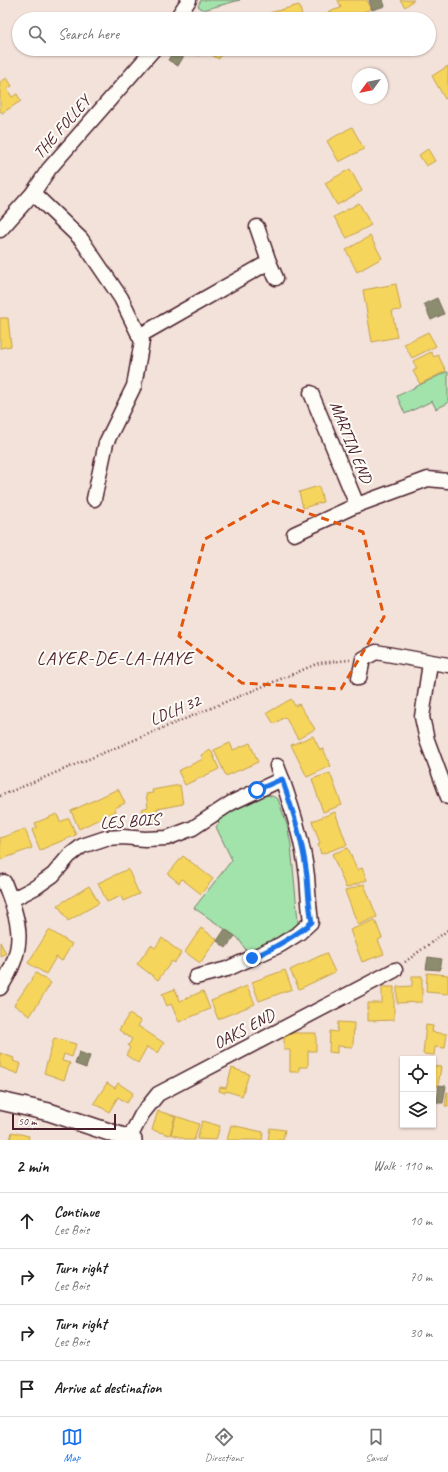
<!DOCTYPE html>
<html lang="en">
<head>
<meta charset="utf-8">
<style>
  body { margin:0; font-family:Caveat,sans-serif; background:#f6f6f6; color:#222 }
  .controls { position:absolute; right:12px; bottom:12px; display:grid; overflow:hidden; border-radius:0px; box-shadow:0 1px 3px #0004 }
  .controls button { width:36px; height:36px; display:grid; place-items:center; padding:0; border:0; border-bottom:1px solid #e0e0e0; background:#fff; color:#222; font:20px sans-serif }
  .compass { position:absolute; left:352px; top:68px; width:36px; height:36px; border-radius:50%; background:#fff; box-shadow:0 1px 3px #0004; rotate:237deg }
  .scale { position:absolute; left:12px; bottom:10px; width:104px; box-sizing:border-box; padding-left:4px; border:2px solid #4a1f2b; border-top:0; font-size:11px; line-height:14px; white-space:nowrap; color:#4a1f2b; -webkit-text-stroke:3px #fdfcf7; paint-order:stroke }
  .stop { position:absolute; width:12px; height:12px; margin:-9px; border:3px solid #1a73e8; border-radius:50%; background:#fff }
  .stop.end { background:#1a73e8; border-color:#fff; box-shadow:0 1px 4px #0008 }
  .list { margin:0; padding:0; list-style:none }
  h2 { display:flex; justify-content:space-between; align-items:center; height:52px; margin:0; padding:0 16px; font-size:17px }
  h2 small { font-size:13px; font-weight:400; color:#767676 }
  .list li { display:grid; grid-template-columns:26px 1fr auto; gap:12px; align-items:center; box-sizing:border-box; height:56px; padding:0 16px; border-top:1px solid #e0e0e0 }
  .list b { display:block; font-size:15px; white-space:nowrap }
  .list p { margin:0; font-size:13px; white-space:nowrap; color:#767676 }
  .list em { font-size:13px; font-style:normal; color:#767676 }
  .icon { flex:none; width:22px; height:22px; fill:none; stroke:currentColor; stroke-width:2; stroke-linecap:round; stroke-linejoin:round }
  .map { position:relative; flex:none; width:448px; height:1140px; overflow:hidden }
  .search { position:absolute; background:#fff; box-shadow:0 1px 3px #0004; left:12px; right:12px; top:12px; height:44px; display:flex; align-items:center; gap:10px; box-sizing:border-box; padding:0 14px; border-radius:22px; color:#767676; font-size:15px }
  .sheet { height:276px; background:#fff }
  nav { display:flex; justify-content:space-around; align-items:center; box-sizing:border-box; height:56px; border-top:1px solid #e0e0e0; background:#fff; font-size:11px; color:#767676 }
  nav a { display:grid; justify-items:center; gap:2px }
  nav .on { color:#1a73e8 }
  .map>svg:first-child { display:block }
  .green { fill:#a2e2ab; stroke:#76806b }
  .homes { fill:#f6d55c; stroke:#c29e4d }
  .industry { fill:#8c8c6e; stroke:#786b5a }
  .lines { fill:none; stroke-linecap:round; stroke-linejoin:round }
  .minor-casing { stroke:#4a1f2b; stroke-width:17 }
  .major-casing { stroke:#4a1f2b; stroke-width:20 }
  .path { stroke:#4a1f2b; stroke-width:2.5; stroke-dasharray:1 3; stroke-linecap:butt }
  .minor { stroke:#fdfcf7; stroke-width:14 }
  .major { stroke:#fdfcf7; stroke-width:17 }
  .route { stroke:#1a73e8; stroke-width:5 }
  .marked { fill:none; stroke:#e0560e; stroke-width:3; stroke-dasharray:8 5; stroke-linejoin:round }
  .labels { text-anchor:middle; dominant-baseline:central; stroke-width:4; stroke-linejoin:round; paint-order:stroke }
  .street-label { font-size:17px; fill:#4a1f2b; stroke:#fdfcf7 }
  .quarter-label { font-size:19px; letter-spacing:1px; fill:#4a1f2b; stroke:#fdfcf7 }
</style>
</head>
<body>
<div class="map">
<svg width="448" height="1140" viewBox="0 0 448 1140">
  <rect width="100%" height="100%" fill="#f3e2d9"/>
  <filter id="ink" filterUnits="userSpaceOnUse"><feTurbulence type="fractalNoise" baseFrequency=".025" numOctaves="2"/><feDisplacementMap in="SourceGraphic" scale="8" xChannelSelector="R" yChannelSelector="G"/><feConvolveMatrix kernelMatrix="1 2 1 2 8 2 1 2 1" color-interpolation-filters="sRGB"/></filter>
  <g filter="url(#ink)">
    <g class="green">
      <path d="M201,0H240L203,10L198,6Z"/>
      <path d="M446,372H448V403L436,409L432,401L405,414L397,396Z"/>
      <path d="M259,794L272,796L278,799L287,825L291,845L298,921L297,928L244,957L246,950L238,938L194,908L232,860L216,827L219,823L217,819Z"/>
    </g>
    <g class="homes">
      <path d="M338,0H367L371,9L356,15L357,19H330L328,12L341,8Z"/>
      <path d="M400,0H414L405,7Z"/>
      <path d="M299,5L303,19H263L262,15Z"/>
      <path d="M187,49H223L219,59L202,50L199,56L186,50Z"/>
      <path d="M448,66V97L445,99L432,76Z"/>
      <path d="M7,78L12,86L7,89L12,97L17,94L21,101L2,113L0,111V82Z"/>
      <path d="M352,127L364,149L339,162L327,141Z"/>
      <path d="M428,149L435,161L426,166L419,155Z"/>
      <path d="M350,169L362,191L337,205L325,183Z"/>
      <path d="M359,203L371,225L347,238L334,217Z"/>
      <path d="M370,236L382,258L357,272L346,250Z"/>
      <path d="M396,284L401,310L392,311L397,337L372,342L363,290Z"/>
      <path d="M0,318H8L11,346L0,348Z"/>
      <path d="M428,332L436,346L412,358L404,344Z"/>
      <path d="M431,352L434,357L438,355L446,371L420,384L413,371L417,369L413,361Z"/>
      <path d="M319,486L323,502L303,508L299,492Z"/>
      <path d="M291,699L295,706L299,704L315,729L298,739L285,717L274,724L267,713Z"/>
      <path d="M313,736L320,750L323,749L331,766L307,777L291,745Z"/>
      <path d="M230,743L233,750L250,743L258,762L226,776L214,750Z"/>
      <path d="M211,750L219,769L185,785L178,771L203,759L201,755Z"/>
      <path d="M330,773L342,805L323,812L312,779Z"/>
      <path d="M180,785L183,804L157,809L159,819L144,822L142,809L148,807L146,794L153,793L152,790Z"/>
      <path d="M118,789L125,803L115,808L116,811L79,829L71,811Z"/>
      <path d="M335,812L347,845L321,854L318,844L320,843L312,821Z"/>
      <path d="M57,814L60,822L69,818L76,835L40,850L32,830L37,828L35,823Z"/>
      <path d="M25,829L32,848L0,860V838Z"/>
      <path d="M348,848L357,870L362,868L367,880L346,888L332,854Z"/>
      <path d="M183,856L213,879L201,894L182,879L179,883L168,874Z"/>
      <path d="M128,869L139,894L123,901L121,896L107,902L98,883Z"/>
      <path d="M364,884L377,917L358,925L345,891Z"/>
      <path d="M89,886L99,903L68,921L58,905Z"/>
      <path d="M375,920L382,938L378,940L384,954L362,962L350,930Z"/>
      <path d="M201,928L217,939L200,963L185,952Z"/>
      <path d="M49,930L72,944L62,961L56,957L46,974L28,963Z"/>
      <path d="M162,938L181,953L174,963L172,961L158,980L137,964L151,945L155,948Z"/>
      <path d="M0,942L6,953L0,956Z"/>
      <path d="M326,953L335,972L299,989L290,970Z"/>
      <path d="M285,970L292,989L259,1001L252,982Z"/>
      <path d="M36,973L51,983L30,1016L14,1005Z"/>
      <path d="M427,973L448,975V994L426,992Z"/>
      <path d="M412,976H422V1002L397,1003V987L412,986Z"/>
      <path d="M247,986L255,1004L218,1019L211,1001Z"/>
      <path d="M382,987H394V1020L368,1021V1003H382Z"/>
      <path d="M175,989L180,1001L203,991L210,1009L179,1022L171,1004L167,1006L162,994Z"/>
      <path d="M129,1014L141,1021L138,1026L164,1043L158,1053L147,1047L138,1063L126,1055L130,1048L128,1046L132,1039L119,1030Z"/>
      <path d="M338,1022L354,1023L353,1047L337,1046V1053L329,1052L330,1031L337,1032Z"/>
      <path d="M426,1025L433,1026L432,1032L447,1034L445,1048L435,1047L434,1055L423,1054Z"/>
      <path d="M284,1033H316V1051H308V1067H299V1072H290V1050H284Z"/>
      <path d="M54,1038L76,1044L72,1057L64,1054L62,1061L70,1063L64,1080L44,1073Z"/>
      <path d="M0,1053L14,1058L13,1061L21,1064L18,1074L0,1067Z"/>
      <path d="M433,1066L441,1067L438,1086L433,1085Z"/>
      <path d="M232,1068L249,1074L242,1096L226,1091L225,1093L219,1091L220,1087L226,1088Z"/>
      <path d="M107,1083L115,1088L118,1083L133,1093L127,1103L118,1097L109,1112L94,1103Z"/>
      <path d="M447,1092H448V1106H445Z"/>
      <path d="M158,1111L175,1116L170,1135L152,1130Z"/>
      <path d="M176,1116L199,1124L194,1140H188L171,1134Z"/>
      <path d="M202,1121L220,1126L216,1140L197,1139Z"/>
      <path d="M231,1125L263,1132L262,1140H227Z"/>
      <path d="M270,1128L285,1130L283,1140H268Z"/>
      <path d="M12,1132L29,1136L28,1140H10Z"/>
    </g>
    <g class="industry">
      <path d="M369,0H383L385,6L372,10Z"/>
      <path d="M175,49L185,54L178,66L168,60Z"/>
      <path d="M437,298L444,314L431,320L424,304Z"/>
      <path d="M225,929L235,936L226,948L217,941Z"/>
      <path d="M428,957L442,959L440,970L426,969Z"/>
      <path d="M79,1052L90,1056L86,1068L75,1064Z"/>
      <path d="M439,1085L446,1086L443,1103H437Z"/>
    </g>
    <g class="lines">
      <g class="minor-casing">
        <g id="minor">
          <path d="M176,19L189,0"/>
          <path d="M33,193L81,239L121,298L142,341L134,386L106,443L94,499"/>
          <path d="M257,227L269,262L276,278"/>
          <path d="M0,230L33,193L49,169L154,49"/>
          <path d="M139,336L269,262"/>
          <path d="M311,393L357,505"/>
          <path d="M294,534L357,505L428,479L448,481"/>
          <path d="M430,663L422,717L427,740L448,797"/>
          <path d="M359,678L363,659L376,652L448,665"/>
          <path d="M11,900L36,887L53,875L69,856L82,846L106,838L123,837L145,839L167,838L193,828L231,803L282,779L277,766"/>
          <path d="M196,977L227,969L280,945L299,933L311,922C309,907 308,891 307,876C303,842 293,811 282,779"/>
          <path d="M0,988C27,947 21,925 4,882"/>
          <path d="M129,1139L142,1114L158,1094L395,970"/>
        </g>
      </g>
      <g class="major-casing">
        <path id="major" d="M0,1101L49,1112L133,1140"/>
      </g>
      <g class="path">
        <path d="M0,796L319,663L350,660"/>
        <path d="M405,962L448,930"/>
      </g>
      <use href="#minor" class="minor"/>
      <use href="#major" class="major"/>
    </g>
  </g>
  <g class="lines" filter="url(#ink)">
    <path class="route" d="M252,958C274,948 293,938 312,922C309,907 308,891 307,876C303,842 293,811 282,779L257,790"/>
  </g>
  <path class="marked" d="M272,501L363,532L384,617L341,689L242,683L179,636L205,539Z"/>
  <g class="labels">
    <g class="street-label">
      <text transform="translate(62 127) rotate(-49)">THE FOLLEY</text>
      <text transform="translate(351 442) rotate(68)">MARTIN END</text>
      <text transform="translate(175 710) rotate(-23)">LDLH 32</text>
      <text transform="translate(130 821) rotate(-4)">LES BOIS</text>
      <text transform="translate(244 1029) rotate(-28)">OAKS END</text>
    </g>
    <g class="quarter-label">
      <text x="115" y="658">LAYER-DE-LA-HAYE</text>
    </g>
  </g>
</svg>
<div class="controls">
<button><svg class="icon" aria-label="locate" viewBox="0 0 24 24"><circle cx="12" cy="12" r="6"/><path d="M12 2v4M12 18v4M2 12h4M18 12h4"/></svg></button>
<button><svg class="icon" aria-label="layers" viewBox="0 0 24 24"><path d="M12 4l9 5-9 5-9-5zM3 14l9 5 9-5"/></svg></button>
</div>
<svg class="compass" viewBox="-18 -18 36 36"><path d="M0-13l5 13h-10z" fill="#e53935"/><path d="M0 13l5-13h-10z" fill="#767676"/></svg>
<div class="scale">50 m</div>
<div class="stop" style="left:257px;top:790px"></div>
<div class="stop end" style="left:252px;top:958px"></div>
<div class="search"><svg class="icon" aria-label="search" viewBox="0 0 24 24"><circle cx="10" cy="10" r="6"/><path d="M15 15l6 6"/></svg>Search here</div>
</div>
<section class="sheet">
<h2>2 min<small>Walk · 110 m</small></h2>
<ul class="list">
<li><svg class="icon" aria-label="ahead" viewBox="0 0 24 24"><path d="M12 20V5M6 11l6-6 6 6"/></svg><div><b>Continue</b><p>Les Bois</p></div><em>10 m</em></li>
<li><svg class="icon" aria-label="right" viewBox="0 0 24 24"><path d="M7 20v-9h11M14 6l5 5-5 5"/></svg><div><b>Turn right</b><p>Les Bois</p></div><em>70 m</em></li>
<li><svg class="icon" aria-label="right" viewBox="0 0 24 24"><path d="M7 20v-9h11M14 6l5 5-5 5"/></svg><div><b>Turn right</b><p>Les Bois</p></div><em>30 m</em></li>
<li><svg class="icon" aria-label="arrive" viewBox="0 0 24 24"><path d="M6 21V4h12l-3 4 3 4H6"/></svg><div><b>Arrive at destination</b></div></li>
</ul>
</section>
<nav>
<a class="on"><svg class="icon" aria-label="map" viewBox="0 0 24 24"><path d="M3 6l6-2 6 2 6-2v14l-6 2-6-2-6 2zM9 4v14M15 6v14"/></svg>Map</a>
<a><svg class="icon" aria-label="directions" viewBox="0 0 24 24"><path d="M12 3l9 9-9 9-9-9zM9 14v-3h6M13 9l2 2-2 2"/></svg>Directions</a>
<a><svg class="icon" aria-label="saved" viewBox="0 0 24 24"><path d="M7 4h10v16l-5-4-5 4z"/></svg>Saved</a>
</nav>
</body>
</html>
